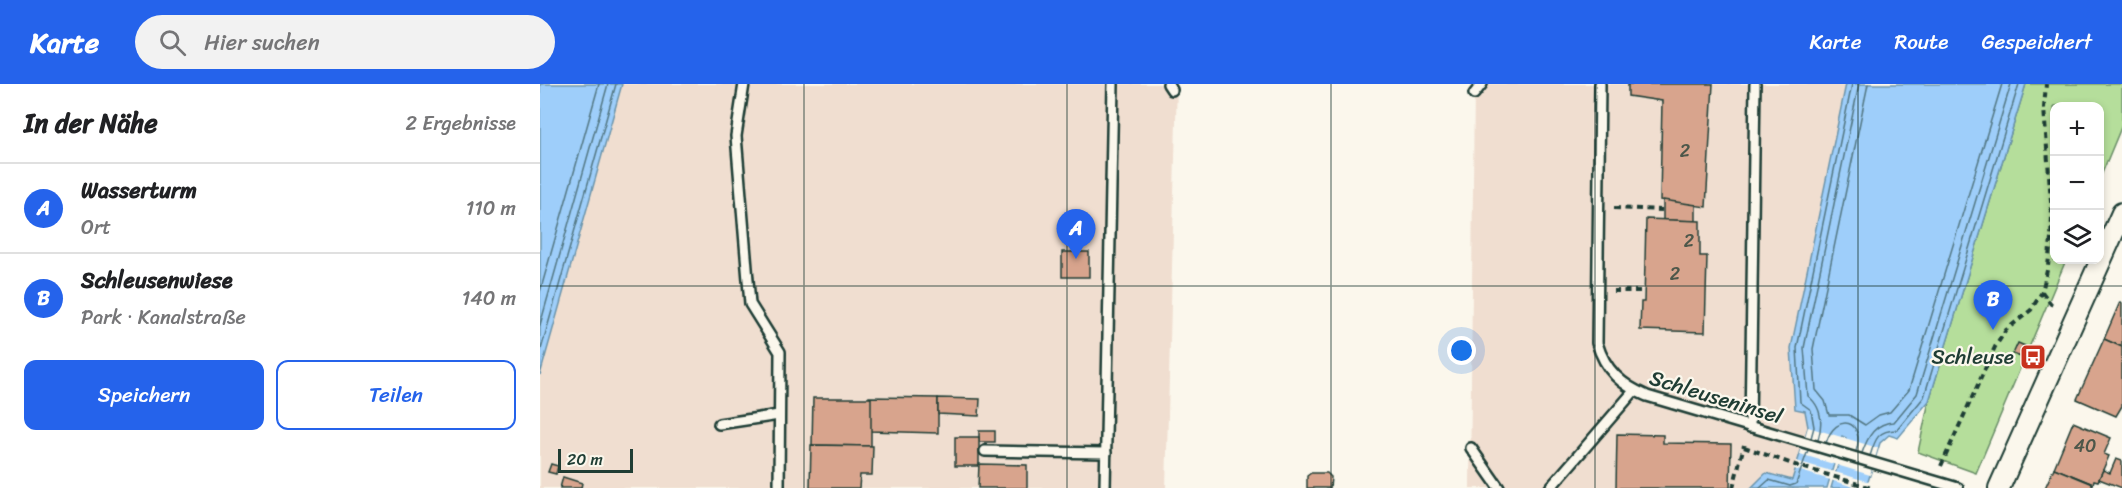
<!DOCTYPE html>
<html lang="de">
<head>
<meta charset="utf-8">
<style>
  body { margin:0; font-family:Sriracha,sans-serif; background:#f2f2f2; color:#202124 }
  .controls { position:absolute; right:18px; top:18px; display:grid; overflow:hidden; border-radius:12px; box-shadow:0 3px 9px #0003 }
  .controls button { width:54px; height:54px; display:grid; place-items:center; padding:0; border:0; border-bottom:2px solid #e0e0e0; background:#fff; color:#202124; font:30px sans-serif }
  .scale { position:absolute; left:18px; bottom:15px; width:75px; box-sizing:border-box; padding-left:6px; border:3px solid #1f3d34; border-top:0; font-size:16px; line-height:21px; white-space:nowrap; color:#1f3d34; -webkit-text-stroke:4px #fbf7ec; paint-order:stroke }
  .you { position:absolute; left:922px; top:267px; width:21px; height:21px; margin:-15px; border:4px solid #fff; border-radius:50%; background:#1a73e8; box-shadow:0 0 0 9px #1a73e833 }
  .badge { display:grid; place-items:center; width:39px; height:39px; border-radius:50%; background:#2563eb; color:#fff; font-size:20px; font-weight:700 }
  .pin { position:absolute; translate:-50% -50px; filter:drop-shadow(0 2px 3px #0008) }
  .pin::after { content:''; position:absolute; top:32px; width:21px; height:18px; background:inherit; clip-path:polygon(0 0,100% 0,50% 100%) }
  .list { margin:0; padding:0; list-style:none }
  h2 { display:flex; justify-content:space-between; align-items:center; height:78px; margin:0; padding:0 24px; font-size:26px }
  h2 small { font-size:20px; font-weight:400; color:#757577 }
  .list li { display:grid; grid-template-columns:39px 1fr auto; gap:18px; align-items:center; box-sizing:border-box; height:90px; padding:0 24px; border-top:2px solid #e0e0e0 }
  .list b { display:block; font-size:22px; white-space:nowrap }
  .list p { margin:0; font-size:20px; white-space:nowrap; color:#757577 }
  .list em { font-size:20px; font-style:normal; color:#757577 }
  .actions { display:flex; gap:12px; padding:18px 24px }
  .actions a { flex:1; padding:14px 0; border:2px solid #2563eb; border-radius:12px; text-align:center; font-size:21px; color:#2563eb }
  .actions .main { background:#2563eb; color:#fff }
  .icon { flex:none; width:33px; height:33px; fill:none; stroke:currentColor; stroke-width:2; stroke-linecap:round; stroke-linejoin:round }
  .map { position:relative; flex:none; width:1582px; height:404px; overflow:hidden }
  header { display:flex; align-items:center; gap:36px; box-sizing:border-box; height:84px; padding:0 30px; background:#2563eb; color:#fff }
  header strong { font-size:28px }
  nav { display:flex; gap:33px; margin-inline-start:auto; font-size:21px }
  .search { width:420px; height:54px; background:#f2f2f2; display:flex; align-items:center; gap:15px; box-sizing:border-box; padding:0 21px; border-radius:33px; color:#757577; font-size:22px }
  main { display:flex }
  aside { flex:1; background:#fff }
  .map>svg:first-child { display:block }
  .built { fill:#f0ded0 }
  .green { fill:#b5de9b; stroke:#6a8e68; stroke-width:1.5 }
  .water { fill:#9ecefa; stroke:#6b94ab; stroke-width:1.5 }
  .pier { fill:#fbf7ec }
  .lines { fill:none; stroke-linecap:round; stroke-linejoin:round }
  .shore { stroke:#527783; stroke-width:1.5 }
  .building { fill:#d8a48d; stroke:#1f3d34; stroke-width:1.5 }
  .lane-casing { stroke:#1f3d34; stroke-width:14 }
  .street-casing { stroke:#1f3d34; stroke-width:24 }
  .path { stroke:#1f3d34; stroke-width:4; stroke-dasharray:6 4.5; stroke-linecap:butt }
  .lane { stroke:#fbf7ec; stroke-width:9 }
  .street { stroke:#fbf7ec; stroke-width:20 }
  .grid { fill:none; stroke:#1f3d34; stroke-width:1.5; stroke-opacity:0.55 }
  .labels { text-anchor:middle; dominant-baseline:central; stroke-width:4.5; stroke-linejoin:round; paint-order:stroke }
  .number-label { font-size:18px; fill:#4d574a }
  .poi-label { font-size:21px; fill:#1f3d34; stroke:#fbf7ec; text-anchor:end }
  .street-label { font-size:21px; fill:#1f3d34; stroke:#fbf7ec }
</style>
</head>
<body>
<header>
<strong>Karte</strong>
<div class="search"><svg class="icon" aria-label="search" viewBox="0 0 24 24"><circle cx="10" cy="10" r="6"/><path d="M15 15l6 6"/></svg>Hier suchen</div>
<nav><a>Karte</a><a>Route</a><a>Gespeichert</a></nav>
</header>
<main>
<aside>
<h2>In der Nähe<small>2 Ergebnisse</small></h2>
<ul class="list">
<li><span class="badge">A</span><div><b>Wasserturm</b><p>Ort</p></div><em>110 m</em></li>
<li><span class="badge">B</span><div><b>Schleusenwiese</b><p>Park · Kanalstraße</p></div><em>140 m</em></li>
</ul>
<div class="actions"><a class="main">Speichern</a><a>Teilen</a></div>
</aside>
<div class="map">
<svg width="1582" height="404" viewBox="0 0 1582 404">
  <rect width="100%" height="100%" fill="#fbf7ec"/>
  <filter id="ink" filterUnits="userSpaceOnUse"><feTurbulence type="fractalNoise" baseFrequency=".0167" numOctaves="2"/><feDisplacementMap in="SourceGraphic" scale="12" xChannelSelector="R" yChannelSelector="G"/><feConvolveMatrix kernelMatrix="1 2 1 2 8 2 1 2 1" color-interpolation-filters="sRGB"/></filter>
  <g filter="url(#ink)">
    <g class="built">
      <path d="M82,0H637L626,404H0V291Z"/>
      <path d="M934,0H1306L1251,264L1268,343L1252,396L1227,389L1211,404H930Z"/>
    </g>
    <path class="green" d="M1486,0H1582V41L1560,94V22H1514V176H1526L1436,389L1378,368L1389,317Z"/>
    <g class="water">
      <path d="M0,0H82L0,291Z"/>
      <path d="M1306,0H1486L1389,317L1358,354L1349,351L1340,359L1326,404H1291L1306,354L1302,352L1287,404H1211L1226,389L1252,396L1268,343L1265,327L1255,325L1251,264Z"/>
    </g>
    <g class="pier">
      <path d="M1268,343L1338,364L1330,391L1260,370Z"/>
      <path d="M1256,377L1330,398L1328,404H1317L1254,385Z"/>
    </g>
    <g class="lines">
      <g class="shore">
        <path d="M1328,0L1273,265L1276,306L1285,317L1289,331H1309L1325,341L1339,331L1350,328L1369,306L1462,0"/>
        <path d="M0,208L59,0"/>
        <path d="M0,241L68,0"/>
        <path d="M0,269L76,0"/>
        <path d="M1271,354L1274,343L1271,326L1260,318L1257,264L1312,0"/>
        <path d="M1278,356C1283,339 1282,323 1268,312L1264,264L1319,0"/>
        <path d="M1286,359C1296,327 1326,336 1316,368"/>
        <path d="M1322,369C1328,352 1335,339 1354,338L1377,310L1471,0"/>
        <path d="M1330,372C1335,355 1338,346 1357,346L1384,313L1479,0"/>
        <path d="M1220,404L1229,396L1250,402L1256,400L1268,366"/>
      </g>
    </g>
    <g class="building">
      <path d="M1088,0H1173L1166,123L1120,116L1122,17L1088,12Z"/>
      <path d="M1123,116L1156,121V137L1123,136Z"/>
      <path d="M1106,135L1160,137V172H1167L1165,248L1100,246L1101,218H1104Z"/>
      <rect x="522" y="168" width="27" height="25"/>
      <path d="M1580,218L1582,219V263L1564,255Z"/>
      <path d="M1564,255L1582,263V322L1576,332L1537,315Z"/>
      <path d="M1478,259L1485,262L1481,273L1473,270Z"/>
      <path d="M329,313L398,314V349L329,347Z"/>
      <path d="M273,314H331V362L272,361Z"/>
      <path d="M398,314L440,315L439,332L398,330Z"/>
      <path d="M1533,338L1571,354L1564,370L1569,372L1558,397L1554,396L1553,400L1514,384Z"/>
      <rect x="439" y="347" width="16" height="11"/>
      <path d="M1077,350L1123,351V359L1191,360L1190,404H1076Z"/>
      <rect x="415" y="353" width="24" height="29"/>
      <path d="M271,361L333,362L332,391H320L319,404H270Z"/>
      <path d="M1576,375L1582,377V404L1559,395L1563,386L1570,389Z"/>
      <path d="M11,380L18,382L16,390L8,388Z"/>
      <path d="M439,380L487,381V404H438Z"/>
      <path d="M1514,384L1553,400L1551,404H1505Z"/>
      <path d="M771,389H787L791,393L790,404H767V392Z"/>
      <path d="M23,393L42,399L41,404H20Z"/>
    </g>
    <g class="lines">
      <g class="lane-casing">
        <g id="lane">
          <path d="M204,0L196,52L210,220L240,268L239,404"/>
          <path d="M628,0L632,6"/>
          <path d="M1060,0L1057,259C1065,286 1081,301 1107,312L1418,404"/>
          <path d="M934,10L942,0"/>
          <path d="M179,340L239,331"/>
          <path d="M1210,343L1215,0"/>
          <path d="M931,364L959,404"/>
          <path d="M445,367L566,369"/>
          <path d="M565,404L573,0"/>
          <path d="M1010,404L1094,307"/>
        </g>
      </g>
      <g class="street-casing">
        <path id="street" d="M1459,404L1582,129"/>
      </g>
      <g class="path">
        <path d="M1074,124L1123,126"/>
        <path d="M1073,207H1104"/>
        <path d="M1502,208L1511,220L1516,222"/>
        <path d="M1204,363L1255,381L1332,404"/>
        <path d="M1401,382L1455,263L1466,246L1491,226L1502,208L1508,182L1511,155L1512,131L1504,24L1506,0"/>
        <path d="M1193,404L1204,361"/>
      </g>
      <use href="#lane" class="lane"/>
      <use href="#street" class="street"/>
    </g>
  </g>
  <path class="grid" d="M264,0V404M527,0V404M791,0V404M1055,0V404M1318,0V404M0,202H1582"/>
  <defs>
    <g id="bus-square" transform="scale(1.35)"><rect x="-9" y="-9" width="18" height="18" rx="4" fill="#c8321e" stroke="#fbf7ec"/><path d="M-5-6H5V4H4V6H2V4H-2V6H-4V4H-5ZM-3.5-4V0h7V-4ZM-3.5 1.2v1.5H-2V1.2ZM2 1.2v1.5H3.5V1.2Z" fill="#fff"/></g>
  </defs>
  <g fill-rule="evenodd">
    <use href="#bus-square" x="1493" y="273"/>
  </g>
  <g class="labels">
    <g class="number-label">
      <text x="1145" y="67">2</text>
      <text x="1149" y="157">2</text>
      <text x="1135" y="190">2</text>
      <text x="1545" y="362">40</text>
    </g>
    <g class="poi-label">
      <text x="1474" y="273">Schleuse</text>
    </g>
    <g class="street-label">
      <text transform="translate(1176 313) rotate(17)">Schleuseninsel</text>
    </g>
  </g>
</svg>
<div class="controls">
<button>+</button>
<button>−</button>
<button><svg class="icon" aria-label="layers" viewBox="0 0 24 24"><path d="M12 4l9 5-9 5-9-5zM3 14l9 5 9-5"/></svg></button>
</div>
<div class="scale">20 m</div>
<div class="you"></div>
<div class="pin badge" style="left:536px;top:175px">A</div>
<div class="pin badge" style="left:1453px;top:246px">B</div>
</div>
</main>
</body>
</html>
